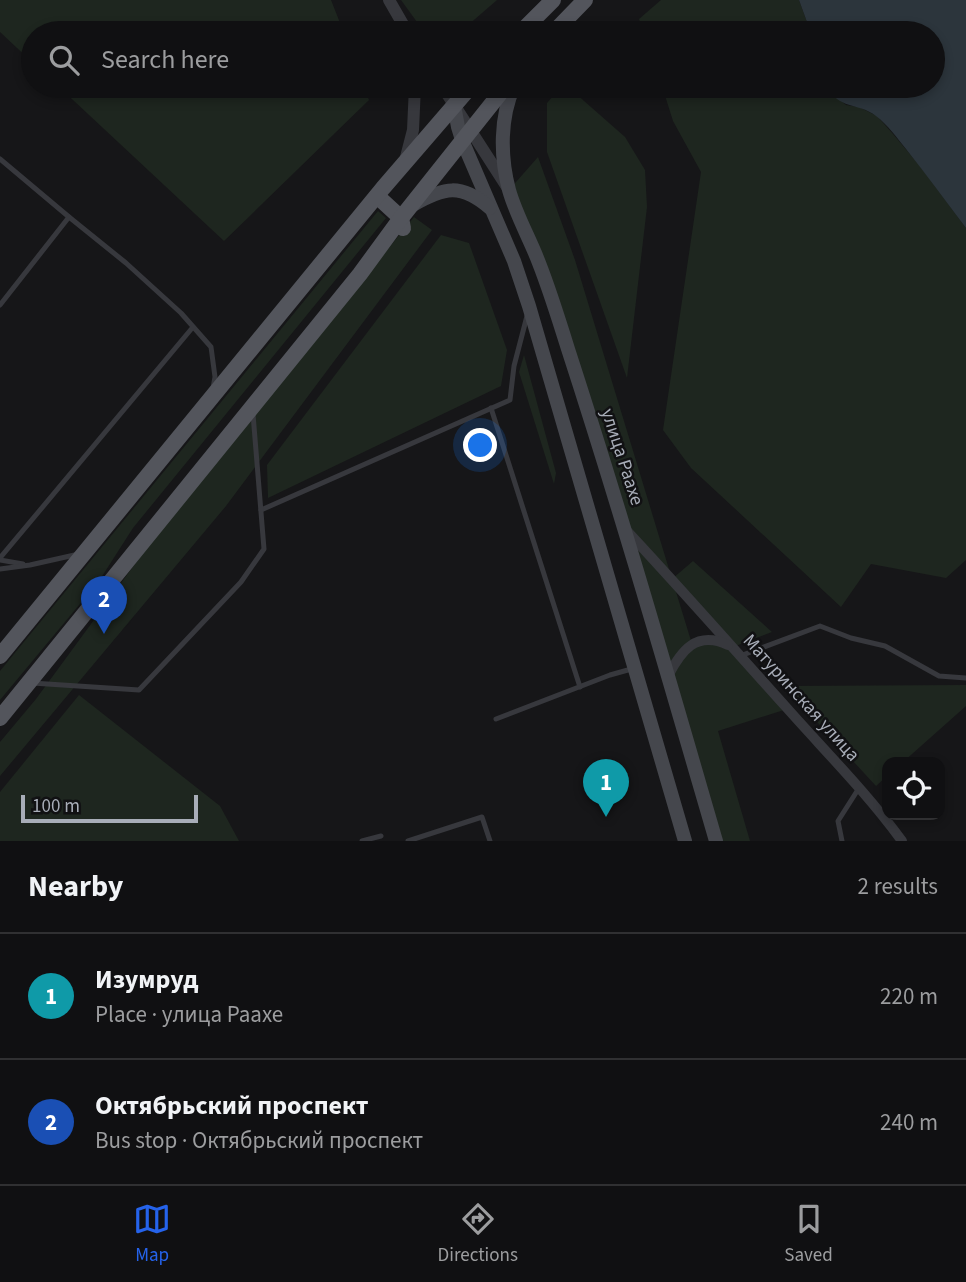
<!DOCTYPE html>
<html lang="en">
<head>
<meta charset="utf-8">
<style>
  body { margin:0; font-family:"Source Sans 3",sans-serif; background:#19191b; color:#f1f3f6 }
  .controls { position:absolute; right:21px; bottom:21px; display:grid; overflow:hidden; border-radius:14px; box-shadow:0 4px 10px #0003 }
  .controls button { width:63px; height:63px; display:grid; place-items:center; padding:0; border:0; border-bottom:2px solid #303032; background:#101012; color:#f1f3f6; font:35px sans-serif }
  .scale { position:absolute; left:21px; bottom:18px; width:177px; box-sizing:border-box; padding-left:7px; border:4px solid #a8adb8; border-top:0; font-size:19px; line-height:24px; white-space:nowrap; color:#a8adb8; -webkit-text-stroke:5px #111113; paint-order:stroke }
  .you { position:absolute; left:481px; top:446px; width:24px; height:24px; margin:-18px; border:5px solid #fff; border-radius:50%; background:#1a73e8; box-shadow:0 0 0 10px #1a73e833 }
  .badge { display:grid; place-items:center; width:46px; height:46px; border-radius:50%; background:#2563eb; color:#fff; font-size:23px; font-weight:700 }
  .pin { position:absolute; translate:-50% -58px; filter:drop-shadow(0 2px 4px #0008) }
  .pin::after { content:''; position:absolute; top:37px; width:24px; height:21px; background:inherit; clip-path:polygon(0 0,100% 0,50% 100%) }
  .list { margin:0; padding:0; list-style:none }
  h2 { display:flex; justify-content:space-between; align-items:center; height:91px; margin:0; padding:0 28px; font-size:30px }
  h2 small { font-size:23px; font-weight:400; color:#9c9d9f }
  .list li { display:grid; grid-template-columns:46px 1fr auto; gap:21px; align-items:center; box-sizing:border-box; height:126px; padding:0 28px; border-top:2px solid #303032 }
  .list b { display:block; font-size:26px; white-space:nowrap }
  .list p { margin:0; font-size:23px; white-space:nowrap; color:#9c9d9f }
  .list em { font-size:23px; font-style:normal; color:#9c9d9f }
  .icon { flex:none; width:38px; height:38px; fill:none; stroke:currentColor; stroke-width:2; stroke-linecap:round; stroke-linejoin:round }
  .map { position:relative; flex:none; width:966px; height:841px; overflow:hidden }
  .search { position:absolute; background:#101012; box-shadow:0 4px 10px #0003; left:21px; right:21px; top:21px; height:77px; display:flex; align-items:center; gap:18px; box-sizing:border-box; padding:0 24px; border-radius:38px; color:#9c9d9f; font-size:26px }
  .sheet { height:343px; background:#101012 }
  nav { display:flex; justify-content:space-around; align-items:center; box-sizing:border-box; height:98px; border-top:2px solid #303032; background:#101012; font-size:19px; color:#9c9d9f }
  nav a { display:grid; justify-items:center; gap:4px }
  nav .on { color:#2563eb }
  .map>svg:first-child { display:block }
  .green { fill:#1e261f; fill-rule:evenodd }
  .water { fill:#2c353c }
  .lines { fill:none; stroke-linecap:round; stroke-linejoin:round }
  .service { stroke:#37383d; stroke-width:5 }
  .minor { stroke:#37383d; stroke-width:10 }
  .tertiary { stroke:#37383d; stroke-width:12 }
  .secondary { stroke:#45474d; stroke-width:14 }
  .primary { stroke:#53555c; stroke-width:16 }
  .labels { text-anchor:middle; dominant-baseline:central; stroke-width:5; stroke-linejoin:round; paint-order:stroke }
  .street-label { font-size:19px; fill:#a8adb8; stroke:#111113 }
</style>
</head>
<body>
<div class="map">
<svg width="966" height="841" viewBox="0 0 966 841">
  <rect width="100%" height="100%" fill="#161618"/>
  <g class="green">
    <path d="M0,0H331L344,33H33V63L0,32Z"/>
    <path d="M401,0H497L460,32L417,22Z"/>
    <path d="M661,0H799L811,33H644L639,19Z"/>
    <path d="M58,86H363L369,100L224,241Z"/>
    <path d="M562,86H567L625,137L645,170L647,207L627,378L547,152V103Z"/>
    <path d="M662,86H827L828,89L846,105L859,107L877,116L893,134L920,166L966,228V560L946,578L871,564L841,607L691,468L663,430L701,172L673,121Z"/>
    <path d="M538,157L575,260L672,579L693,561L772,632L733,647L787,709L718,731L750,841H716L625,529L509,190ZM673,582L730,646L692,644Z"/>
    <path d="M378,211L386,218L133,528L99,581L0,700V671Z"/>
    <path d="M414,217L432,230L226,506L0,776V742L36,699L176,508Z"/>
    <path d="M441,235L469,243L507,350L501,386L268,498L267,465Z"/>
    <path d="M524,355L556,473L554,484L519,372Z"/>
    <path d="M966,685V706L903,762H887V776L876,786L784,686Z"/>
    <path d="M79,695L220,806L239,841H0V792Z"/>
  </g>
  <path class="water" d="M799,0H966V228C946,202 927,175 906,149C897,138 888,125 876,116C858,102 838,110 827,86H933V33H811Z"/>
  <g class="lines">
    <g class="service">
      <path d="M0,159L69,217"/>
      <path d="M0,305L69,217L126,263L181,313L211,347L215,377L213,388"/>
      <path d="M491,408L580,687"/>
      <path d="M261,510L510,400L514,366L527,316"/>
      <path d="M0,558L193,327"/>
      <path d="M0,560L23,564"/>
      <path d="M0,569L30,565L79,554"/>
      <path d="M740,656L820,626L851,638L885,646L939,676L966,678"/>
      <path d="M32,683L139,690L241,582L264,549L253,414"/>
      <path d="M496,719L610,675L635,668"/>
      <path d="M362,841L381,836"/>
      <path d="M408,841L482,817L490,841"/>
      <path d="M842,841L838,821L859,788"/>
    </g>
    <g class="minor">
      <path d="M627,531C681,589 733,648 786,707C825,751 867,793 902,841"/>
      <path d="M668,676C681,651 696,630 728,645"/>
    </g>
    <g class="tertiary">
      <path d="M389,0L408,33"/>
      <path d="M442,86L507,187"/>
      <path d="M405,161L413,130L415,86"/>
    </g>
    <g class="secondary">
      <path d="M514,86C500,117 500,156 509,190C516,215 530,239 539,263C550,291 559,320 568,349C621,512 668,676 716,841"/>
      <path d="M454,105L458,127L462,140L514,261L529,306L685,841"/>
      <path d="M413,205C444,187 461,183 490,208"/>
    </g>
    <g class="primary">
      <path d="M520,33L553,0"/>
      <path d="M553,33L585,0"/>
      <path d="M377,196L401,218L403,228"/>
      <path d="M0,656L383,188L471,86"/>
      <path d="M0,718L360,274L401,218L506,86"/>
    </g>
  </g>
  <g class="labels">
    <g class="street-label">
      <text transform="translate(622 457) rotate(72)">улица Раахе</text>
      <text transform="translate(801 698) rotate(48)">Матуринская улица</text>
    </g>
  </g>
</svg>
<div class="controls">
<button><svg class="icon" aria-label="locate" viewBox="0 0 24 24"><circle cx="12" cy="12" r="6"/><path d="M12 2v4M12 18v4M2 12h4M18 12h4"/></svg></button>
</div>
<div class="scale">100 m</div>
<div class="you"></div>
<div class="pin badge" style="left:606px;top:817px;background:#0f9aa8">1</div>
<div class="pin badge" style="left:104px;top:634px;background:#1a4fb4">2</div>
<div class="search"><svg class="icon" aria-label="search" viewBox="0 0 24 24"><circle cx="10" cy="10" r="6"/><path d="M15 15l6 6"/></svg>Search here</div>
</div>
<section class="sheet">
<h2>Nearby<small>2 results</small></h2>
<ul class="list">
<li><span class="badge" style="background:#0f9aa8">1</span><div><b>Изумруд</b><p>Place · улица Раахе</p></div><em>220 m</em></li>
<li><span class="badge" style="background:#1a4fb4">2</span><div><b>Октябрьский проспект</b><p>Bus stop · Октябрьский проспект</p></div><em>240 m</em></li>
</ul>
</section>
<nav>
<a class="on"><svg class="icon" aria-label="map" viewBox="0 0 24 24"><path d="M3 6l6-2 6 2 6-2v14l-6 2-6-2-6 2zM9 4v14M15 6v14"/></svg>Map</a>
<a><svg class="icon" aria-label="directions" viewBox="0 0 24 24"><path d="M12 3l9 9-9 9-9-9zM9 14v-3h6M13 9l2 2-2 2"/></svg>Directions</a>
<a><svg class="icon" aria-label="saved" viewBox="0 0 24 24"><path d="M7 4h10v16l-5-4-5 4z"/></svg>Saved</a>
</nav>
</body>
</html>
